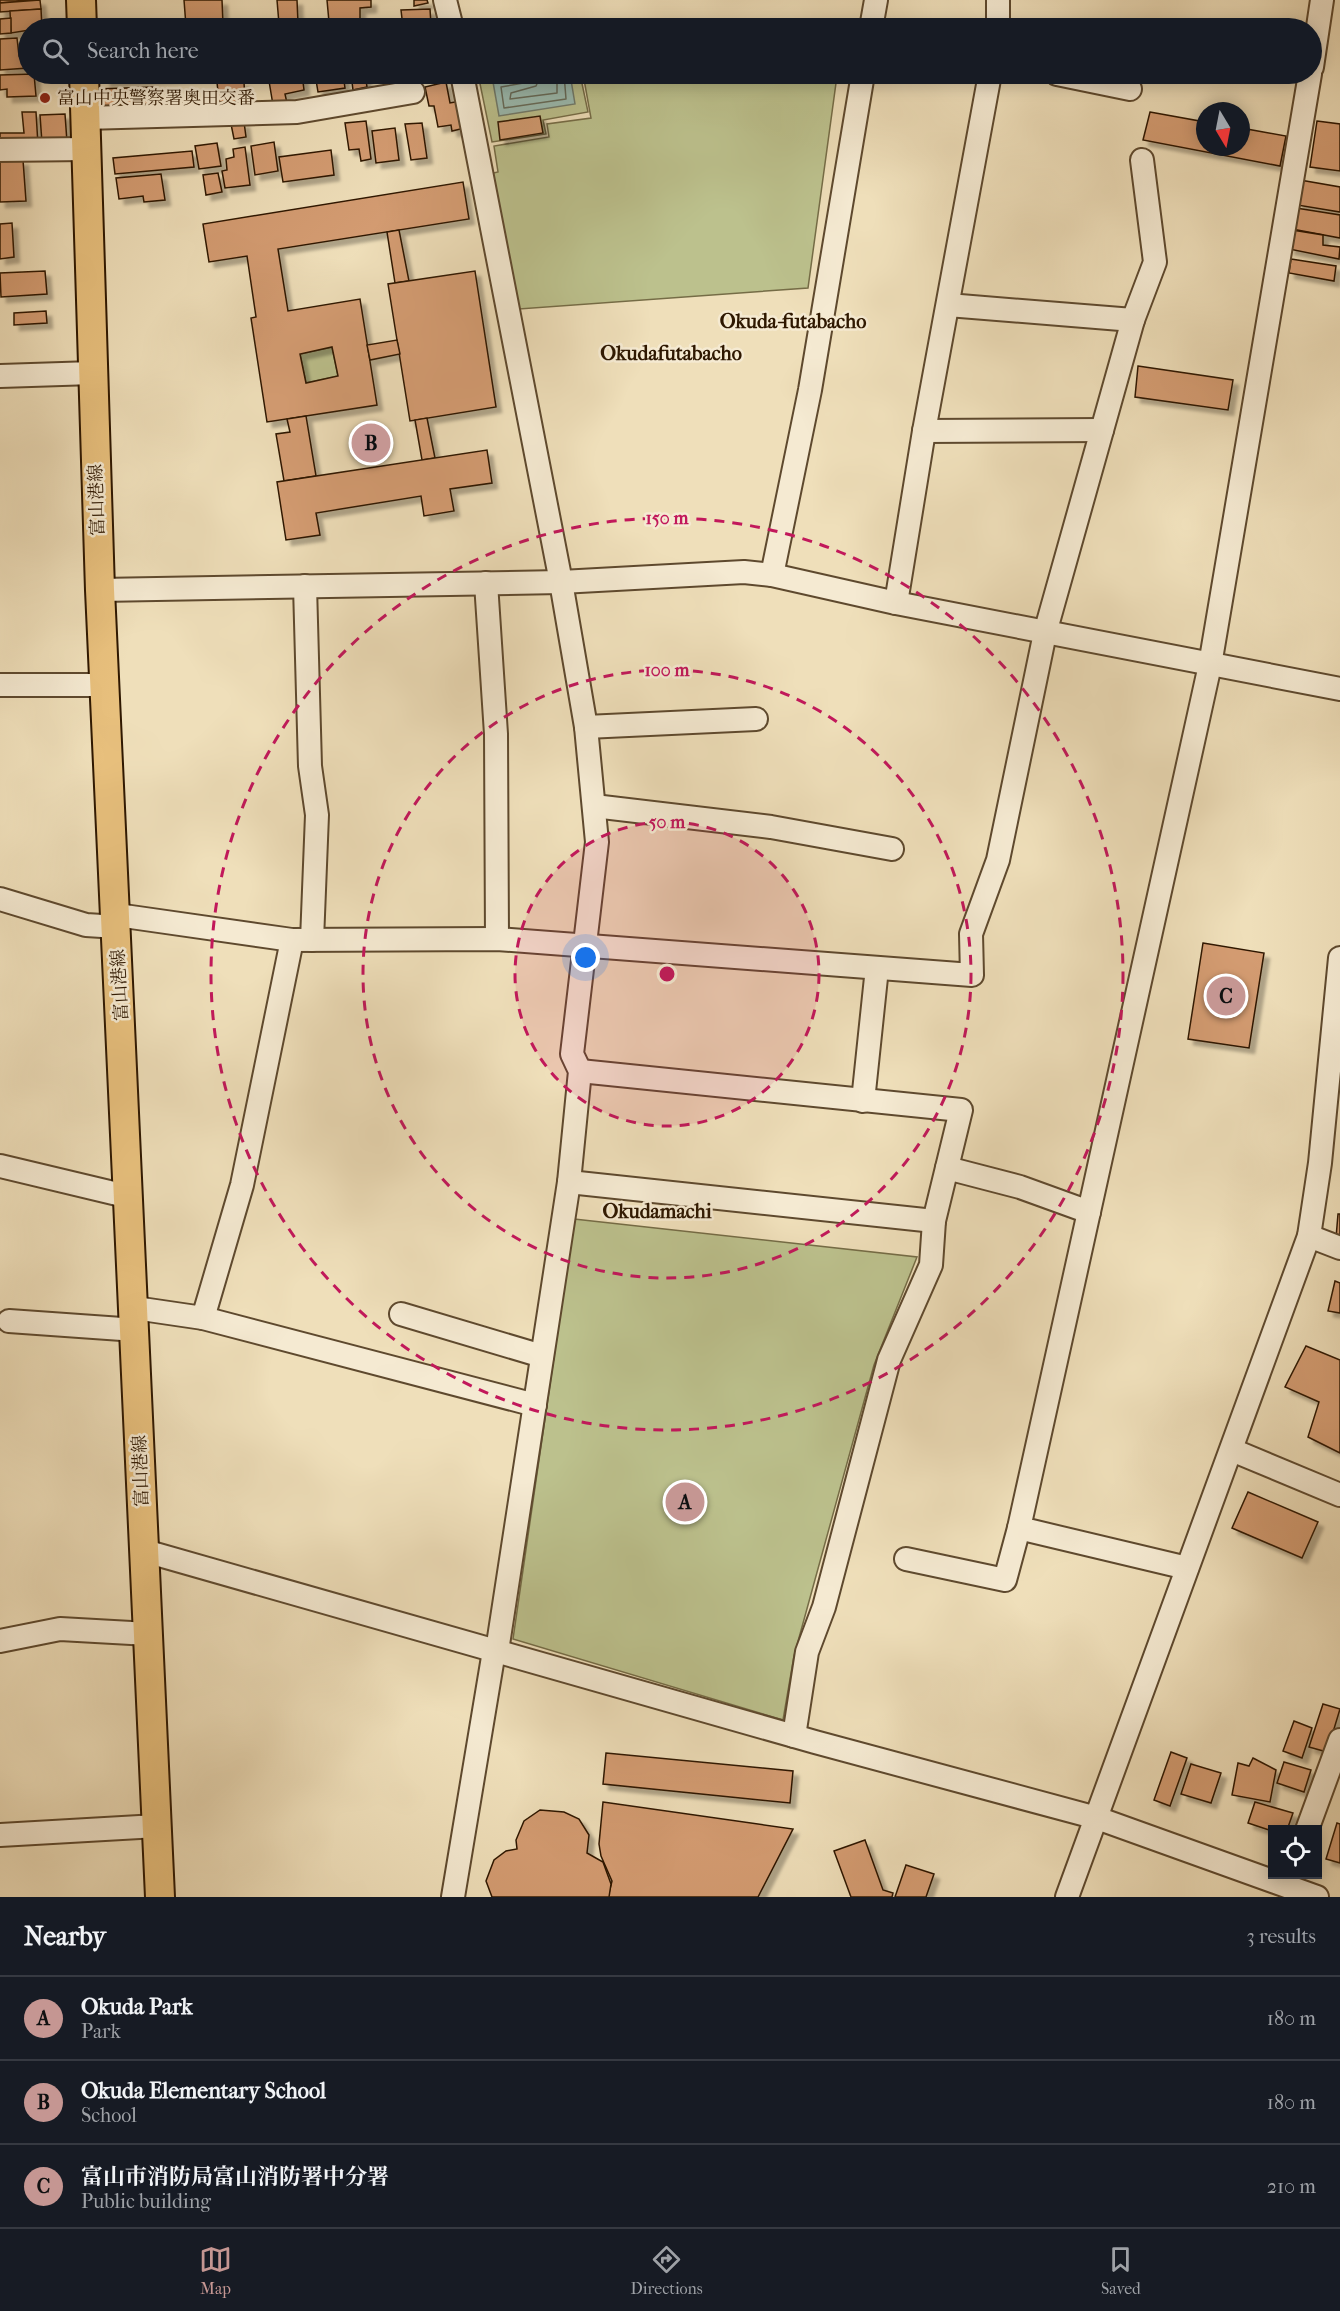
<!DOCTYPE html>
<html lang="en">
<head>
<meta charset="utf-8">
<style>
  body { margin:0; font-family:"IM FELL French Canon","Noto Serif JP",serif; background:#20242c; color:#f1f3f6 }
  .controls { position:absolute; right:18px; bottom:18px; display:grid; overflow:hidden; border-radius:0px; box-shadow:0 3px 15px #0003 }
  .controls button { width:54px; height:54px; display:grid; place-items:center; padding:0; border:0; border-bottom:2px solid #363941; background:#171b24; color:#f1f3f6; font:30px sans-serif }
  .compass { position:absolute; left:1196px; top:102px; width:54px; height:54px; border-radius:50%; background:#171b24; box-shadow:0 3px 15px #0003; rotate:170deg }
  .you { position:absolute; left:586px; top:958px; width:21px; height:21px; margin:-15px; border:4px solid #fff; border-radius:50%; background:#1a73e8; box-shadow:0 0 0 9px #1a73e833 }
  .badge { display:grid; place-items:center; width:39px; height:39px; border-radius:50%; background:#c59692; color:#111; font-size:20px; font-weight:700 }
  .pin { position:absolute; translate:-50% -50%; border:3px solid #fff; box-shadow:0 2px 6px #0006 }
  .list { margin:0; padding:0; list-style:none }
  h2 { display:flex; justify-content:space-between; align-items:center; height:78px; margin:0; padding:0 24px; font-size:26px }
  h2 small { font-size:20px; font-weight:400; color:#9ea1a6 }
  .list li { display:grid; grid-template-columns:39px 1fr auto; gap:18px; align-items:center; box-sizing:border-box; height:84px; padding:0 24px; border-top:2px solid #363941 }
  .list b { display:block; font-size:22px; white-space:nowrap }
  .list p { margin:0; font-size:20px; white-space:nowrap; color:#9ea1a6 }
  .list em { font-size:20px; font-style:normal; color:#9ea1a6 }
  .icon { flex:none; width:33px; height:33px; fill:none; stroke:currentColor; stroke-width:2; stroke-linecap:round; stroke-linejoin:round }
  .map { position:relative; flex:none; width:1340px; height:1897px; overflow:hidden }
  .search { position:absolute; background:#171b24; box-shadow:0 3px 15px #0003; left:18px; right:18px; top:18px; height:66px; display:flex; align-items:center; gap:15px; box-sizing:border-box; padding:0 21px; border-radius:33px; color:#9ea1a6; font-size:22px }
  .sheet { height:330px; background:#171b24 }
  nav { display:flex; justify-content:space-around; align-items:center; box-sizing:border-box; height:84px; border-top:2px solid #363941; background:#171b24; font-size:16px; color:#9ea1a6 }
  nav a { display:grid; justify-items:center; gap:3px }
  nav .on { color:#c59692 }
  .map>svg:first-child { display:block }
  .green { fill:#bcc18d; stroke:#756c46; stroke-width:1.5 }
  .water { fill:#9abcb2; stroke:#6f7a6b; stroke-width:1.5 }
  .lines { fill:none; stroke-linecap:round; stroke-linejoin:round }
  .shore { stroke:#646a59; stroke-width:1.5 }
  .building { fill:#d49c72; stroke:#2e1700; stroke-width:1.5; fill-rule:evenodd; filter:url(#shadow) }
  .minor-casing { stroke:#5e492e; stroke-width:26 }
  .major-casing { stroke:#2e1700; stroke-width:32 }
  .minor { stroke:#f5ead2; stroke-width:22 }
  .major { stroke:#e8c07d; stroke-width:28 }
  .ring { fill:none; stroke:#c2185b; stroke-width:3; stroke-dasharray:10 8 }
  .poi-dot { fill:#8f2418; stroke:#f5ead2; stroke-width:2 }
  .labels { text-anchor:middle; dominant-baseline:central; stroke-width:5; stroke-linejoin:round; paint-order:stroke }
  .poi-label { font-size:18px; fill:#2e1700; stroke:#f5ead2; text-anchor:start }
  .street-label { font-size:18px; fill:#2e1700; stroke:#f5ead2 }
  .neighbourhood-label { font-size:20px; font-weight:bold; fill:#2e1700; stroke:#f5ead2 }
  .centre { fill:#c2185b; stroke:#f5ead2; stroke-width:3 }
  .ring-label { font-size:18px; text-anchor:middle; font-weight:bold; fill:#c2185b; stroke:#f5ead2; stroke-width:5; stroke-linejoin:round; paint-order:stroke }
</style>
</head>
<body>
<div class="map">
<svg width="1340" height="1897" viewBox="0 0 1340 1897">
  <defs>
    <filter id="shadow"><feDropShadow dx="5.5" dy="5.5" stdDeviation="1.5" flood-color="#0004"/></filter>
  </defs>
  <rect width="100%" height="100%" fill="#efdfba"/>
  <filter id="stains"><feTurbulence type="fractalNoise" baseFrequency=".00333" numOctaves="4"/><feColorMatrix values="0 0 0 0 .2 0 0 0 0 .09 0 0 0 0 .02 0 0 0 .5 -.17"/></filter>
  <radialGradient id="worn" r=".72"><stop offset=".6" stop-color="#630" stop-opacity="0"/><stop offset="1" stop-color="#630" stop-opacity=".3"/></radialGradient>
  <g class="green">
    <path d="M478,74H580L588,112L543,120L546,134L492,142Z"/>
    <path d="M583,74H790L836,83L808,288L519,309L489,174L498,172L494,146L549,137L547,124L591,118Z"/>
    <path d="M332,347L338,376L306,383L300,354Z"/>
    <path d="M574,1219L917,1257L874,1365L794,1656L783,1720L513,1639Z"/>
  </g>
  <path class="water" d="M545,74H570L575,104L499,116L493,82Z"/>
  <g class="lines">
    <g class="shore">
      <path d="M533,74L529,82L501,87L504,108L566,99L564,74"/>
      <path d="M541,74L536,86L511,93L510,99L557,93V74"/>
    </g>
  </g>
  <g class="building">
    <path d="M0,0H37L0,3Z"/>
    <path d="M40,0L41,9L0,12V3Z"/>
    <path d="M184,0H222L223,24L186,26Z"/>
    <path d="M277,0H297L298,23L279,24Z"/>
    <path d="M327,0H371V7L360,8V20L329,22Z"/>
    <path d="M414,0H427L428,3L414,6Z"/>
    <path d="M41,9L42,28L11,33L10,11Z"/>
    <path d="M430,9L431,25L403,27L401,10Z"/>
    <path d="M11,18V33L0,34V19Z"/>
    <path d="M17,38L19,56L28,55V68L0,70V39Z"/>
    <path d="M34,74L36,96L7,97V89L0,90V75Z"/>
    <path d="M105,74H216V76L105,81Z"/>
    <path d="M280,74H302L304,90L285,94L287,103L273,105L268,75Z"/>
    <path d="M315,74H343L345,88L318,92Z"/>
    <path d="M351,74H365L367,87L353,90Z"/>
    <path d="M431,74H449V76L432,79Z"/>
    <path d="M217,82H244L245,102L219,103Z"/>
    <path d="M446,82L450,103L461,101L465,128L452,131L451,125L438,127L434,106H429L425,87Z"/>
    <path d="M153,87L155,89L157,109L98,112L97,89Z"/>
    <path d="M22,112H36L38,145H0V133H24Z"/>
    <path d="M1150,112L1205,122V147H1241V128L1286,136L1280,166L1143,140Z"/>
    <path d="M65,114L67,142L42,143L40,115Z"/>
    <path d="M540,116L543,133L500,140L498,122Z"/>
    <path d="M366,121L371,159L361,161L359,149L349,150L345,123Z"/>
    <path d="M1317,121L1340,124V171L1310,167Z"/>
    <path d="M244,122L246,137L234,139L231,124Z"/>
    <path d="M422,123L427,158L411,160L405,124Z"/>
    <path d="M395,128L399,160L376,163L372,131Z"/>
    <path d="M274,142L278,171L255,175L251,146Z"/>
    <path d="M217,143L221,166L199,169L195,146Z"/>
    <path d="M245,147L250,185L225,188L222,171L227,170L226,159L234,157L233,149Z"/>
    <path d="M331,150L334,175L283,182L279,157Z"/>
    <path d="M192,151L194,167L115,174L113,158Z"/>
    <path d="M23,160L26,201L0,202V161Z"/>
    <path d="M218,173L222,192L206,195L203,175Z"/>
    <path d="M161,174L165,200L144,202L143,196L119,199L116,178Z"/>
    <path d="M1300,180L1340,187V212L1297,205Z"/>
    <path d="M463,182L469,219L278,249L288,311L360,299L377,405L267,422L251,318L256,317L247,256L209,262L203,224ZM332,347L338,376L306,383L300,354Z"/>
    <path d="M1296,208L1340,215V238L1292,229Z"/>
    <path d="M12,223L14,257L0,259V224Z"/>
    <path d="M399,230L409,281L395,283L387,232Z"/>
    <path d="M1292,230L1323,235V245L1340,247L1339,259L1289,249Z"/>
    <path d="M1291,259L1336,266L1334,281L1289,273Z"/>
    <path d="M45,271L47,294L1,297L0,273Z"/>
    <path d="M475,271L496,407L410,421L388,284Z"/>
    <path d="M46,311L47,323L14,325V313Z"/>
    <path d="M397,340L400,354L370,360L367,345Z"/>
    <path d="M1138,366L1233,380L1228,410L1135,397Z"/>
    <path d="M306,416L316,476L284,481L276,434L290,432L287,419Z"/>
    <path d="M427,418L435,458L422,460L415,420Z"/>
    <path d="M487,450L492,483L450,489L454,511L424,516L421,496L316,513L320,535L286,540L277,482Z"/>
    <path d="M1203,943L1264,953L1249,1048L1188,1039Z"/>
    <path d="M1338,1214H1340V1239L1336,1238Z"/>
    <path d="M1335,1281L1340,1283V1313L1328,1311Z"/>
    <path d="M1306,1346L1340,1360V1453L1308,1437L1319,1402L1285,1387Z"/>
    <path d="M1248,1492L1318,1522L1302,1558L1232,1528Z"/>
    <path d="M1323,1704L1340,1709L1327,1752L1309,1747Z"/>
    <path d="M1294,1721L1312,1728L1302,1758L1283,1751Z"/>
    <path d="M1171,1752L1187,1758L1170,1806L1154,1800Z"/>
    <path d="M606,1753L793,1771L790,1803L603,1784Z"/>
    <path d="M1253,1758L1276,1770L1270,1802L1232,1795L1238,1763L1249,1766Z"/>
    <path d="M1284,1762L1311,1770L1304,1792L1277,1783Z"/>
    <path d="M1191,1764L1221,1773L1211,1803L1181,1794Z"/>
    <path d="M603,1802L793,1829L758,1897H608L612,1881L601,1856L599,1844Z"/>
    <path d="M1255,1802L1293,1813L1287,1830L1272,1831L1248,1823Z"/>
    <path d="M540,1810L564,1812L579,1819L589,1835L587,1853L603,1862L611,1884L609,1897H492L486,1881L494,1860L506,1851L517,1849L516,1840L524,1821Z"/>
    <path d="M1337,1823L1340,1824V1863L1326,1859Z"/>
    <path d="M865,1840L883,1890L893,1893L892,1897H851L834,1851Z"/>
    <path d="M906,1865L934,1874L926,1897H895Z"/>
  </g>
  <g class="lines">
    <g class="minor-casing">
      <g id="minor">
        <path d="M445,0L452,28"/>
        <path d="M871,28L876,0"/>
        <path d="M998,28V0"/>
        <path d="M1312,67L1322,0"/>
        <path d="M462,74L561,582L586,727L597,842L572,1054L580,1071L569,1182L497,1651"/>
        <path d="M1057,74L1130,89"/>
        <path d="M85,118L297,112L413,92"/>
        <path d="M0,150L86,149"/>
        <path d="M948,305L1133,320"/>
        <path d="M0,376L93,373"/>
        <path d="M924,431L1102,430"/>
        <path d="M772,575L810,390L863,74"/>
        <path d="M486,583L496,734L497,939"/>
        <path d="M305,586L310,766L317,815L312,940"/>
        <path d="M100,590L561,582L744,572L772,575L896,603L1340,689"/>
        <path d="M896,603L924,431L990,74"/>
        <path d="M0,685H105"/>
        <path d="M586,727L756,719"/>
        <path d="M594,806L771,827L892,849"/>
        <path d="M0,899L86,925L118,927"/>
        <path d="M117,915L292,940L497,939L972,975L971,934L998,860L1045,633L1133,320L1155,262L1142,160"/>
        <path d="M580,1071L961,1110L934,1221L931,1265L889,1360L824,1607L807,1652L794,1736"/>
        <path d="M863,1101L877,968"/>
        <path d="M0,1166L130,1197"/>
        <path d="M947,1168L1020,1187L1089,1212"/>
        <path d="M569,1182L934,1221"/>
        <path d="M1309,1236L1340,1248"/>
        <path d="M135,1308L203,1318L242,1185L292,940"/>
        <path d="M401,1314L542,1356"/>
        <path d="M203,1318L535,1405"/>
        <path d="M9,1321L136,1330"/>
        <path d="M1232,1450L1340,1495"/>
        <path d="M145,1551L815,1742L1097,1818L1317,1897"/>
        <path d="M906,1559L1005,1580L1019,1528"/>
        <path d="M1187,1568L1019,1528L1210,665L1310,74"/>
        <path d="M0,1641L60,1629L149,1634"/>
        <path d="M1307,1830L1340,1740"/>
        <path d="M0,1835L157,1826"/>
        <path d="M453,1897L494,1651"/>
        <path d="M1067,1897L1309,1236L1320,1163L1340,958"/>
      </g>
    </g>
    <g class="major-casing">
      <g id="major">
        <path d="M81,0L82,28"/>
        <path d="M84,74L100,590L160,1897"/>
      </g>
    </g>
    <use href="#minor" class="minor"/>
    <use href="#major" class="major"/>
  </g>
  <circle cx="667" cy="974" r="152" fill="#c2185b" fill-opacity=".12"/>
  <g class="ring">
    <circle cx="667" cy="974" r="152"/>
    <circle cx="667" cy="974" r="304"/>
    <circle cx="667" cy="974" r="456"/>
  </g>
  <circle class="poi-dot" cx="45" cy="98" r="6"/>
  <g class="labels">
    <g class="poi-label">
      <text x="57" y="98">富山中央警察署奥田交番</text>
    </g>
    <g class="street-label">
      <text transform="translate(97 500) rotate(-92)">富山港線</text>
      <text transform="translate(120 985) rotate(-93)">富山港線</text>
      <text transform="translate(141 1471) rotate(-92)">富山港線</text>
    </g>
    <g class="neighbourhood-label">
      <text x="793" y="321">Okuda-futabacho</text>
      <text x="671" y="353">Okudafutabacho</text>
      <text x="657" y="1211">Okudamachi</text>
    </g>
  </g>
  <circle cx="667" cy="974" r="9" class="centre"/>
  <g class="ring-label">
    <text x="667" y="524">150 m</text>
    <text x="667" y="676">100 m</text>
    <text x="667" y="828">50 m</text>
  </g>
  <rect width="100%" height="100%" filter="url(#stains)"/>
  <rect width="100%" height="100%" fill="url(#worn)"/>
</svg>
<div class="controls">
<button><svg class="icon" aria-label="locate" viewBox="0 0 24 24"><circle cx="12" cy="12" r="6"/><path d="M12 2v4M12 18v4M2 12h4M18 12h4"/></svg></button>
</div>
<svg class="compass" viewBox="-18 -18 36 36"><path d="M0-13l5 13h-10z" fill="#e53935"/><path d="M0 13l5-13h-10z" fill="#9ea1a6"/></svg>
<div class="you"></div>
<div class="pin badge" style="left:685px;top:1502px">A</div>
<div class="pin badge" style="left:371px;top:443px">B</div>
<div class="pin badge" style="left:1226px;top:996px">C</div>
<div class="search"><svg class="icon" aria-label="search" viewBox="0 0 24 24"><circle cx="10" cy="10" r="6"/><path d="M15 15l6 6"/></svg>Search here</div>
</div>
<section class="sheet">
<h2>Nearby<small>3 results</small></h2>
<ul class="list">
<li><span class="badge">A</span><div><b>Okuda Park</b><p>Park</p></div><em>180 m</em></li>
<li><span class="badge">B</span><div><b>Okuda Elementary School</b><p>School</p></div><em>180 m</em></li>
<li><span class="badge">C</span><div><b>富山市消防局富山消防署中分署</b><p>Public building</p></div><em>210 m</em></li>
</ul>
</section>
<nav>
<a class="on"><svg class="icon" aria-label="map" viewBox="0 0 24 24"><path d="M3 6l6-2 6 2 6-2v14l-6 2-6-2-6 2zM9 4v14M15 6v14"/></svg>Map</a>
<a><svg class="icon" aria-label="directions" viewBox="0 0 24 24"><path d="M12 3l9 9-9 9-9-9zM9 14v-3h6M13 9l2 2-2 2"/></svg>Directions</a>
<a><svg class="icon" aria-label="saved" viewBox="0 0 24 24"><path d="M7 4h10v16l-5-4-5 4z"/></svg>Saved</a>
</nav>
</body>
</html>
